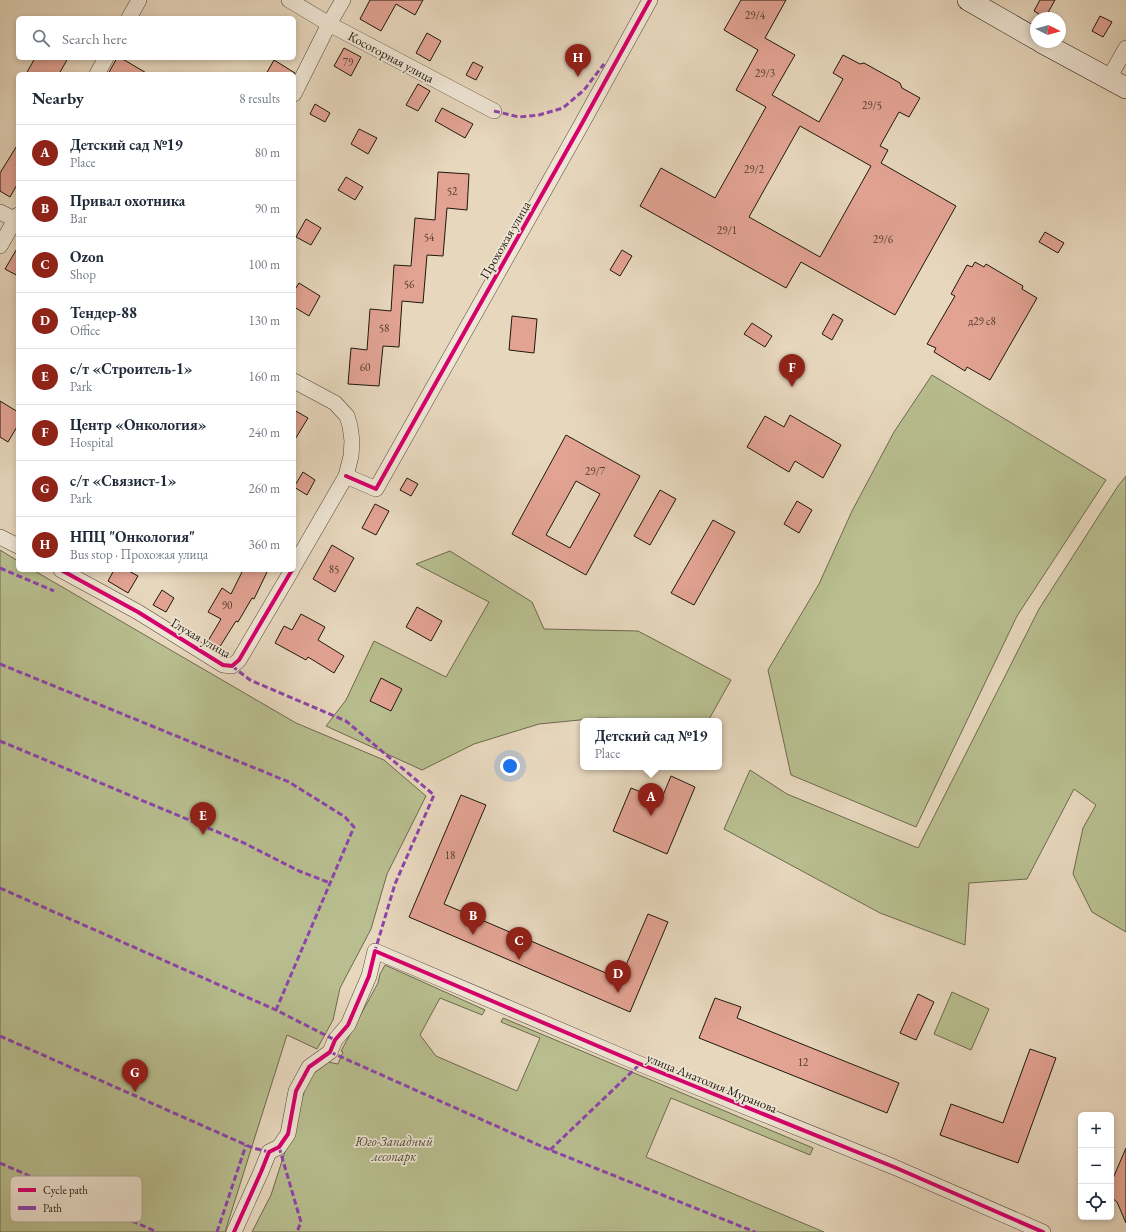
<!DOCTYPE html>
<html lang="en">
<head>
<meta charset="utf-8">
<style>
  body { margin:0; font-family:"EB Garamond",serif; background:#f2f2f3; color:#1f2937 }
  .controls { position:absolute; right:12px; bottom:12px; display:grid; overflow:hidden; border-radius:6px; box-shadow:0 2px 6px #0003 }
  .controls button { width:36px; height:36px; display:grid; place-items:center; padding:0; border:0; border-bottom:1px solid #e0e1e3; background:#fff; color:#1f2937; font:20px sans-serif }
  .compass { position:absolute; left:1030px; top:12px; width:36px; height:36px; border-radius:50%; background:#fff; box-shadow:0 2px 6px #0003; rotate:96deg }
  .you { position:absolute; left:510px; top:766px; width:14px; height:14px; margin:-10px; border:3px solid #fff; border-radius:50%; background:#1a73e8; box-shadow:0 0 0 6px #1a73e833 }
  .badge { display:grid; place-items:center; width:26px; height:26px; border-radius:50%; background:#8f2418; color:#fff; font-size:13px; font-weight:700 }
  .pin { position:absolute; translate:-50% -33px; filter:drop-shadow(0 1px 2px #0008) }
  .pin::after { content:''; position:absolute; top:21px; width:14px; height:12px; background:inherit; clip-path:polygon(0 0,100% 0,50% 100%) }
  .popup { position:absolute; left:580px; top:718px; width:142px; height:52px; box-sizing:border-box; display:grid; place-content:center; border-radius:6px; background:#fff; filter:drop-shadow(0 1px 3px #0005); font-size:13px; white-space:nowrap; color:#747a83 }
  .popup b { font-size:15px; color:#1f2937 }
  .popup::after { content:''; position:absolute; left:50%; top:100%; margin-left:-8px; border:8px solid transparent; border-top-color:#fff }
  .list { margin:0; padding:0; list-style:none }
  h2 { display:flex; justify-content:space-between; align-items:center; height:52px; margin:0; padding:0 16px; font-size:17px }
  h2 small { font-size:13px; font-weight:400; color:#747a83 }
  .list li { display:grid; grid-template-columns:26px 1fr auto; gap:12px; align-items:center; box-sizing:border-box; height:56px; padding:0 16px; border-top:1px solid #e0e1e3 }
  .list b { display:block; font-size:15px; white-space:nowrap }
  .list p { margin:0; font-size:13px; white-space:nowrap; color:#747a83 }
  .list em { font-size:13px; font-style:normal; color:#747a83 }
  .icon { flex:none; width:22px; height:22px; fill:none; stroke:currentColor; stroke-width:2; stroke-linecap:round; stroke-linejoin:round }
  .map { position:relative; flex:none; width:1126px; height:1232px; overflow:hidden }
  .search { position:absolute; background:#fff; box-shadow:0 2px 6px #0003; left:16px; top:16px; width:280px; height:44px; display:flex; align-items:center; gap:10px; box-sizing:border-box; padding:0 14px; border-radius:6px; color:#747a83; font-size:15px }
  .panel { position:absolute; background:#fff; box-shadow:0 2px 6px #0003; left:16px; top:72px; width:280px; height:500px; border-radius:6px }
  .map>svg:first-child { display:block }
  .green { fill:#b8be8f; stroke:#6c6a4e }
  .building { fill:#e2a393; stroke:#1f170d; fill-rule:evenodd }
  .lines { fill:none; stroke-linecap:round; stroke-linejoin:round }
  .street-casing { stroke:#514739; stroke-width:16 }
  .secondary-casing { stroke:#1f170d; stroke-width:22 }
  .street { stroke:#efe5d4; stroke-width:15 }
  .secondary { stroke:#efe5d4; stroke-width:21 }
  .quiet { stroke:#8e44ad; stroke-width:3; stroke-dasharray:6 3; stroke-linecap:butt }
  .cycleway-casing { stroke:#efe5d4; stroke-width:6 }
  .cycleway { stroke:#d6006c; stroke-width:4 }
  .labels { text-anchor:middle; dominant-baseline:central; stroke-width:3.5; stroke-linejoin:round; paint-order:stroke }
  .number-label { font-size:11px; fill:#503a2e }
  .street-label { font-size:13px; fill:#1f170d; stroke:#efe5d4 }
  .park-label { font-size:13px; font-style:italic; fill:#4d4934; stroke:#efe5d4 }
  .key { fill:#efe5d4; stroke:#b1a798; stroke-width:1 }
  .key-label { font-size:11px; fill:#1f170d }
</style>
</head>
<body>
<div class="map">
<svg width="1126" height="1232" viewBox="0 0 1126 1232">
  <rect width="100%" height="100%" fill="#e7d7bd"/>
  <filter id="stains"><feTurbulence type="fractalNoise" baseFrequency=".005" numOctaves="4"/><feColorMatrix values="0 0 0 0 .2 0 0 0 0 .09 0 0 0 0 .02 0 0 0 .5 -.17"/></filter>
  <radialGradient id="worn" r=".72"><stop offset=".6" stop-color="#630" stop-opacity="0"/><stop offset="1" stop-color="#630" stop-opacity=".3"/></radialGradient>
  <g class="green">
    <path d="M932,375L1106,480L1017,616L916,827L791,775L768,670L819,584L852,511L894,432Z"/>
    <path d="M1126,476V932L1092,912L1073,874L1083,828L1096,805L1074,789L1027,879L969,883L965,945L880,913L724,829L750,770L787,794L918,848L1039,609L1118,486Z"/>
    <path d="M0,550L18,561V570H33L296,723L384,760L426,796L387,874L371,929L340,988L333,1020L317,1049L287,1035L225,1232H0Z"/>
    <path d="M450,551L532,602L544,629L638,631L731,680L708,721L600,718L539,724L474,744L422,770L326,726L346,700L374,641L446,677L489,602L416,564Z"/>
    <path d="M385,965L485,1010L482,1015L440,998L420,1035L436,1056L517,1091L540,1038L501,1022L503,1018L813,1148L810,1155L671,1098L646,1157L824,1232H252L271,1195L309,1077L328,1062L338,1064L343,1052L341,1051L378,983L380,974Z"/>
    <path d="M952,992L989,1009L971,1050L934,1034Z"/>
  </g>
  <g class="building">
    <path d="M370,0H423L415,15L396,4L381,31L360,19Z"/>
    <path d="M741,0H786L765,38L795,55L772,95L819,122L843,79L833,73L843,55L860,64L864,63L900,83L902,88L920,98L909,117L899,112L880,146L888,150L881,163L956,206L895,315L801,262L786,288L640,206L661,168L715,198L766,107L736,90L758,50L724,30ZM800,126L871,166L820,257L749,217Z"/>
    <path d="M1040,0H1055L1045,18L1034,11Z"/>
    <path d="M1100,16L1112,22L1103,37L1092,31Z"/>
    <path d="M427,33L441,41L430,61L416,53Z"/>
    <path d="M344,48L361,57L351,76L334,66Z"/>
    <path d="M35,58H68L59,74H26Z"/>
    <path d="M117,58H121L148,74H108Z"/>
    <path d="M274,60L295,73L294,74H266Z"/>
    <path d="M473,62L483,67L476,80L466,75Z"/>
    <path d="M418,84L430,91L418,111L406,105Z"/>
    <path d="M315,104L330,113L325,122L310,114Z"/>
    <path d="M442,108L473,124L465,138L435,121Z"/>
    <path d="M359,129L377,138L368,154L351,144Z"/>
    <path d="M18,144V183L10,197L0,191V173Z"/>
    <path d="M438,172L469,174L467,210L447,208L443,256L427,255L423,303L402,301L399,347L383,346L379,386L348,384L351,348L367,350L370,309L391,311L394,265L411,266L415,218L435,220Z"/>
    <path d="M346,177L363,187L355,200L338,190Z"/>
    <path d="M306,219L321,228L311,245L296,237Z"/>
    <path d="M1045,232L1064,243L1058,253L1039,242Z"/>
    <path d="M18,247V276L5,269Z"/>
    <path d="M622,250L632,256L620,276L610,270Z"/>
    <path d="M975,262L984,267L986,264L1023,286L1022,289L1037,298L990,380L967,367L965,371L934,352L936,348L927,344L955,296L951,294L967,265L972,267Z"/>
    <path d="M299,283L320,296L309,316L294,307V291Z"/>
    <path d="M833,314L843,320L832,340L822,334Z"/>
    <path d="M512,316L537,319L534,353L509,350Z"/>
    <path d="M752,323L772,336L765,347L744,334Z"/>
    <path d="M0,401L18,412V425L8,442L0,437Z"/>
    <path d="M294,410L308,418L294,441Z"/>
    <path d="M790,415L841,445L823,478L795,461L789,472L747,447L765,416L784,427Z"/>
    <path d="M566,435L640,476L586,575L512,534ZM576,481L600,494L570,548L546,535Z"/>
    <path d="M303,472L315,480L307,495L294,487Z"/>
    <path d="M407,478L418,484L411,496L400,490Z"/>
    <path d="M660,490L676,499L650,545L634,536Z"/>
    <path d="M797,501L812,510L799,533L784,524Z"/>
    <path d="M375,504L389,511L376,535L362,528Z"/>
    <path d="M713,520L735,532L694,605L671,593Z"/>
    <path d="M332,545L354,558L335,592L313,579Z"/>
    <path d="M114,570H127L138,576L128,593L108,581Z"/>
    <path d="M243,570H268L254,599L252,598L238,622L236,621L219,648L208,641L221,619L208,612L222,588L231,594Z"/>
    <path d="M162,590L174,598L166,612L153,605Z"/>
    <path d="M417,607L442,621L431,641L406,627Z"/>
    <path d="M301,614L325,627L318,640L344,656L334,673L308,657L306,660L275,643L284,626L292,630Z"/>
    <path d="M381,678L402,689L391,711L370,701Z"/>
    <path d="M671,776L695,787L667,854L613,831L631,788L661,800Z"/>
    <path d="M461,795L486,805L444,904L620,979L648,914L668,922L630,1012L409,917Z"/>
    <path d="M918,994L934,1002L916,1040L900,1033Z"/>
    <path d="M715,998L741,1007L737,1018L899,1083L887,1113L699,1038Z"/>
    <path d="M1030,1049L1056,1058L1018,1163L940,1135L951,1104L1003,1123Z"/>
    <path d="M1126,1148V1223L1117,1202L1111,1197V1183Z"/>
  </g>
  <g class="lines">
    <g class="street-casing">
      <g id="street">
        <path d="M289,0L329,24L494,111"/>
        <path d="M129,18L139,0"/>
        <path d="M97,74L106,58"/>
        <path d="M1109,78L1126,48"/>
        <path d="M294,94L329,24L343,0"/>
        <path d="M0,212L18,221"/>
        <path d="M0,246L18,215"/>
        <path d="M294,381L335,403L347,416L350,426L352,441L351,456L346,476L294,566"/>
        <path d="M346,476L376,489L580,127L650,0"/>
        <path d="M0,537L18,546"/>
        <path d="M61,570L138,612L223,665L232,666L239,660L292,570"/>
        <path d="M234,1232L261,1172L269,1152L279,1147L288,1134L296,1091L309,1067L330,1052L335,1040L348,1025L369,976L375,951L640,1064L894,1167L1043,1232"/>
      </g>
    </g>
    <g class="secondary-casing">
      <g id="secondary">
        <path d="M968,0L1036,39"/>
        <path d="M1041,42L1126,88"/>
      </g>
    </g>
    <use href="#street" class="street"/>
    <use href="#secondary" class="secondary"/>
    <g class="quiet">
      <path d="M494,111L519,117L539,115L563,108L584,90L604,64"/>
      <path d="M0,568L54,591"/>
      <path d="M0,664L289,782L345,817L354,827L276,1010"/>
      <path d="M232,666L250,680L346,721L434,795L395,884L375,951"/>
      <path d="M0,741L244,843L299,871L330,883"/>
      <path d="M0,888L276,1010L335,1040"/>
      <path d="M0,1036L253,1148L269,1152"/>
      <path d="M330,1052L550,1150L755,1232"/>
      <path d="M279,1147L301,1222L297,1232"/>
      <path d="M550,1150L640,1064"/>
      <path d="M0,1163L157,1232"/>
      <path d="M217,1232L246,1145"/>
    </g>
    <g class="cycleway-casing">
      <g id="cycleway">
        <path d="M346,476L376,489L580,127L650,0"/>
        <path d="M61,570L138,612L223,665L232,666L239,660L292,570"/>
        <path d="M234,1232L261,1172L269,1152L279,1147L288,1134L296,1091L309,1067L330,1052L335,1040L348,1025L369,976L375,951L640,1064L894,1167L1043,1232"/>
      </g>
    </g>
    <use href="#cycleway" class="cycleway"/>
  </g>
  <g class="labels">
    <g class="number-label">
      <text x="755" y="15">29/4</text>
      <text x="348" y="62">79</text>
      <text x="765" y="73">29/3</text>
      <text x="872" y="105">29/5</text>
      <text x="754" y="169">29/2</text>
      <text x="452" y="191">52</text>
      <text x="727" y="230">29/1</text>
      <text x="429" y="237">54</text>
      <text x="883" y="239">29/6</text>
      <text x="409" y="284">56</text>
      <text x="982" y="321">д29 с8</text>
      <text x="384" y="328">58</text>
      <text x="365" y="367">60</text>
      <text x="595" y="471">29/7</text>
      <text x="334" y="569">85</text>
      <text x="227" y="605">90</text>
      <text x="450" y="855">18</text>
      <text x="803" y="1062">12</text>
    </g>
    <g class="street-label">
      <text transform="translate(391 57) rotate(28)">Косогорная улица</text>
      <text transform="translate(505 240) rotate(-60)">Прохожая улица</text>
      <text transform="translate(201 638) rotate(30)">Глухая улица</text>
      <text transform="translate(712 1083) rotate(22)">улица Анатолия Муранова</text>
    </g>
    <g class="park-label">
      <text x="394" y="1141">Юго-Западный<tspan x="394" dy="15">лесопарк</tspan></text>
    </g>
  </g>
  <rect x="10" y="1176" width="132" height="46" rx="6" class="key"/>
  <rect x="18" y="1188" width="18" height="4" fill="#d6006c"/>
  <rect x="18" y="1206" width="18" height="4" fill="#8e44ad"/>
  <g class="key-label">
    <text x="43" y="1194">Cycle path</text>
    <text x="43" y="1212">Path</text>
  </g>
  <rect width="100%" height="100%" filter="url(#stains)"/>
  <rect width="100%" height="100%" fill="url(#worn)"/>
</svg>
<div class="controls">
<button>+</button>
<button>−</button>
<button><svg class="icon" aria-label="locate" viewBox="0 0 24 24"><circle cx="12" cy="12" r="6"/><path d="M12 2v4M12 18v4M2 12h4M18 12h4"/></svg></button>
</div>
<svg class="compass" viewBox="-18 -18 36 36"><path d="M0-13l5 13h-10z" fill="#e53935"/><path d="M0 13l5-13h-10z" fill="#747a83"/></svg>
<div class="you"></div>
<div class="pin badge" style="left:651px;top:816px">A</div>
<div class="popup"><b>Детский сад №19</b>Place</div>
<div class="pin badge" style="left:473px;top:935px">B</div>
<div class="pin badge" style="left:519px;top:960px">C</div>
<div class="pin badge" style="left:618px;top:993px">D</div>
<div class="pin badge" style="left:203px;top:835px">E</div>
<div class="pin badge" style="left:792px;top:387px">F</div>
<div class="pin badge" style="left:135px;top:1092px">G</div>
<div class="pin badge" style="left:578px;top:77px">H</div>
<div class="search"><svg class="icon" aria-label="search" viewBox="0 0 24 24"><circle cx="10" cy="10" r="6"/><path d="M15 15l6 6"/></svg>Search here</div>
<section class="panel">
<h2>Nearby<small>8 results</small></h2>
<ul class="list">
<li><span class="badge">A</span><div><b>Детский сад №19</b><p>Place</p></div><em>80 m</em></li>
<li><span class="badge">B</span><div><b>Привал охотника</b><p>Bar</p></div><em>90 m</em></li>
<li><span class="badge">C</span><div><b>Ozon</b><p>Shop</p></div><em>100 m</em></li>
<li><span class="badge">D</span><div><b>Тендер-88</b><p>Office</p></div><em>130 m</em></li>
<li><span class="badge">E</span><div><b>с/т «Строитель-1»</b><p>Park</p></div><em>160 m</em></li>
<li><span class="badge">F</span><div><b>Центр «Онкология»</b><p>Hospital</p></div><em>240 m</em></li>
<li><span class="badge">G</span><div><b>с/т «Связист-1»</b><p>Park</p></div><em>260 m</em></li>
<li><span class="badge">H</span><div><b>НПЦ &quot;Онкология&quot;</b><p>Bus stop · Прохожая улица</p></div><em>360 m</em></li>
</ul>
</section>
</div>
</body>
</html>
